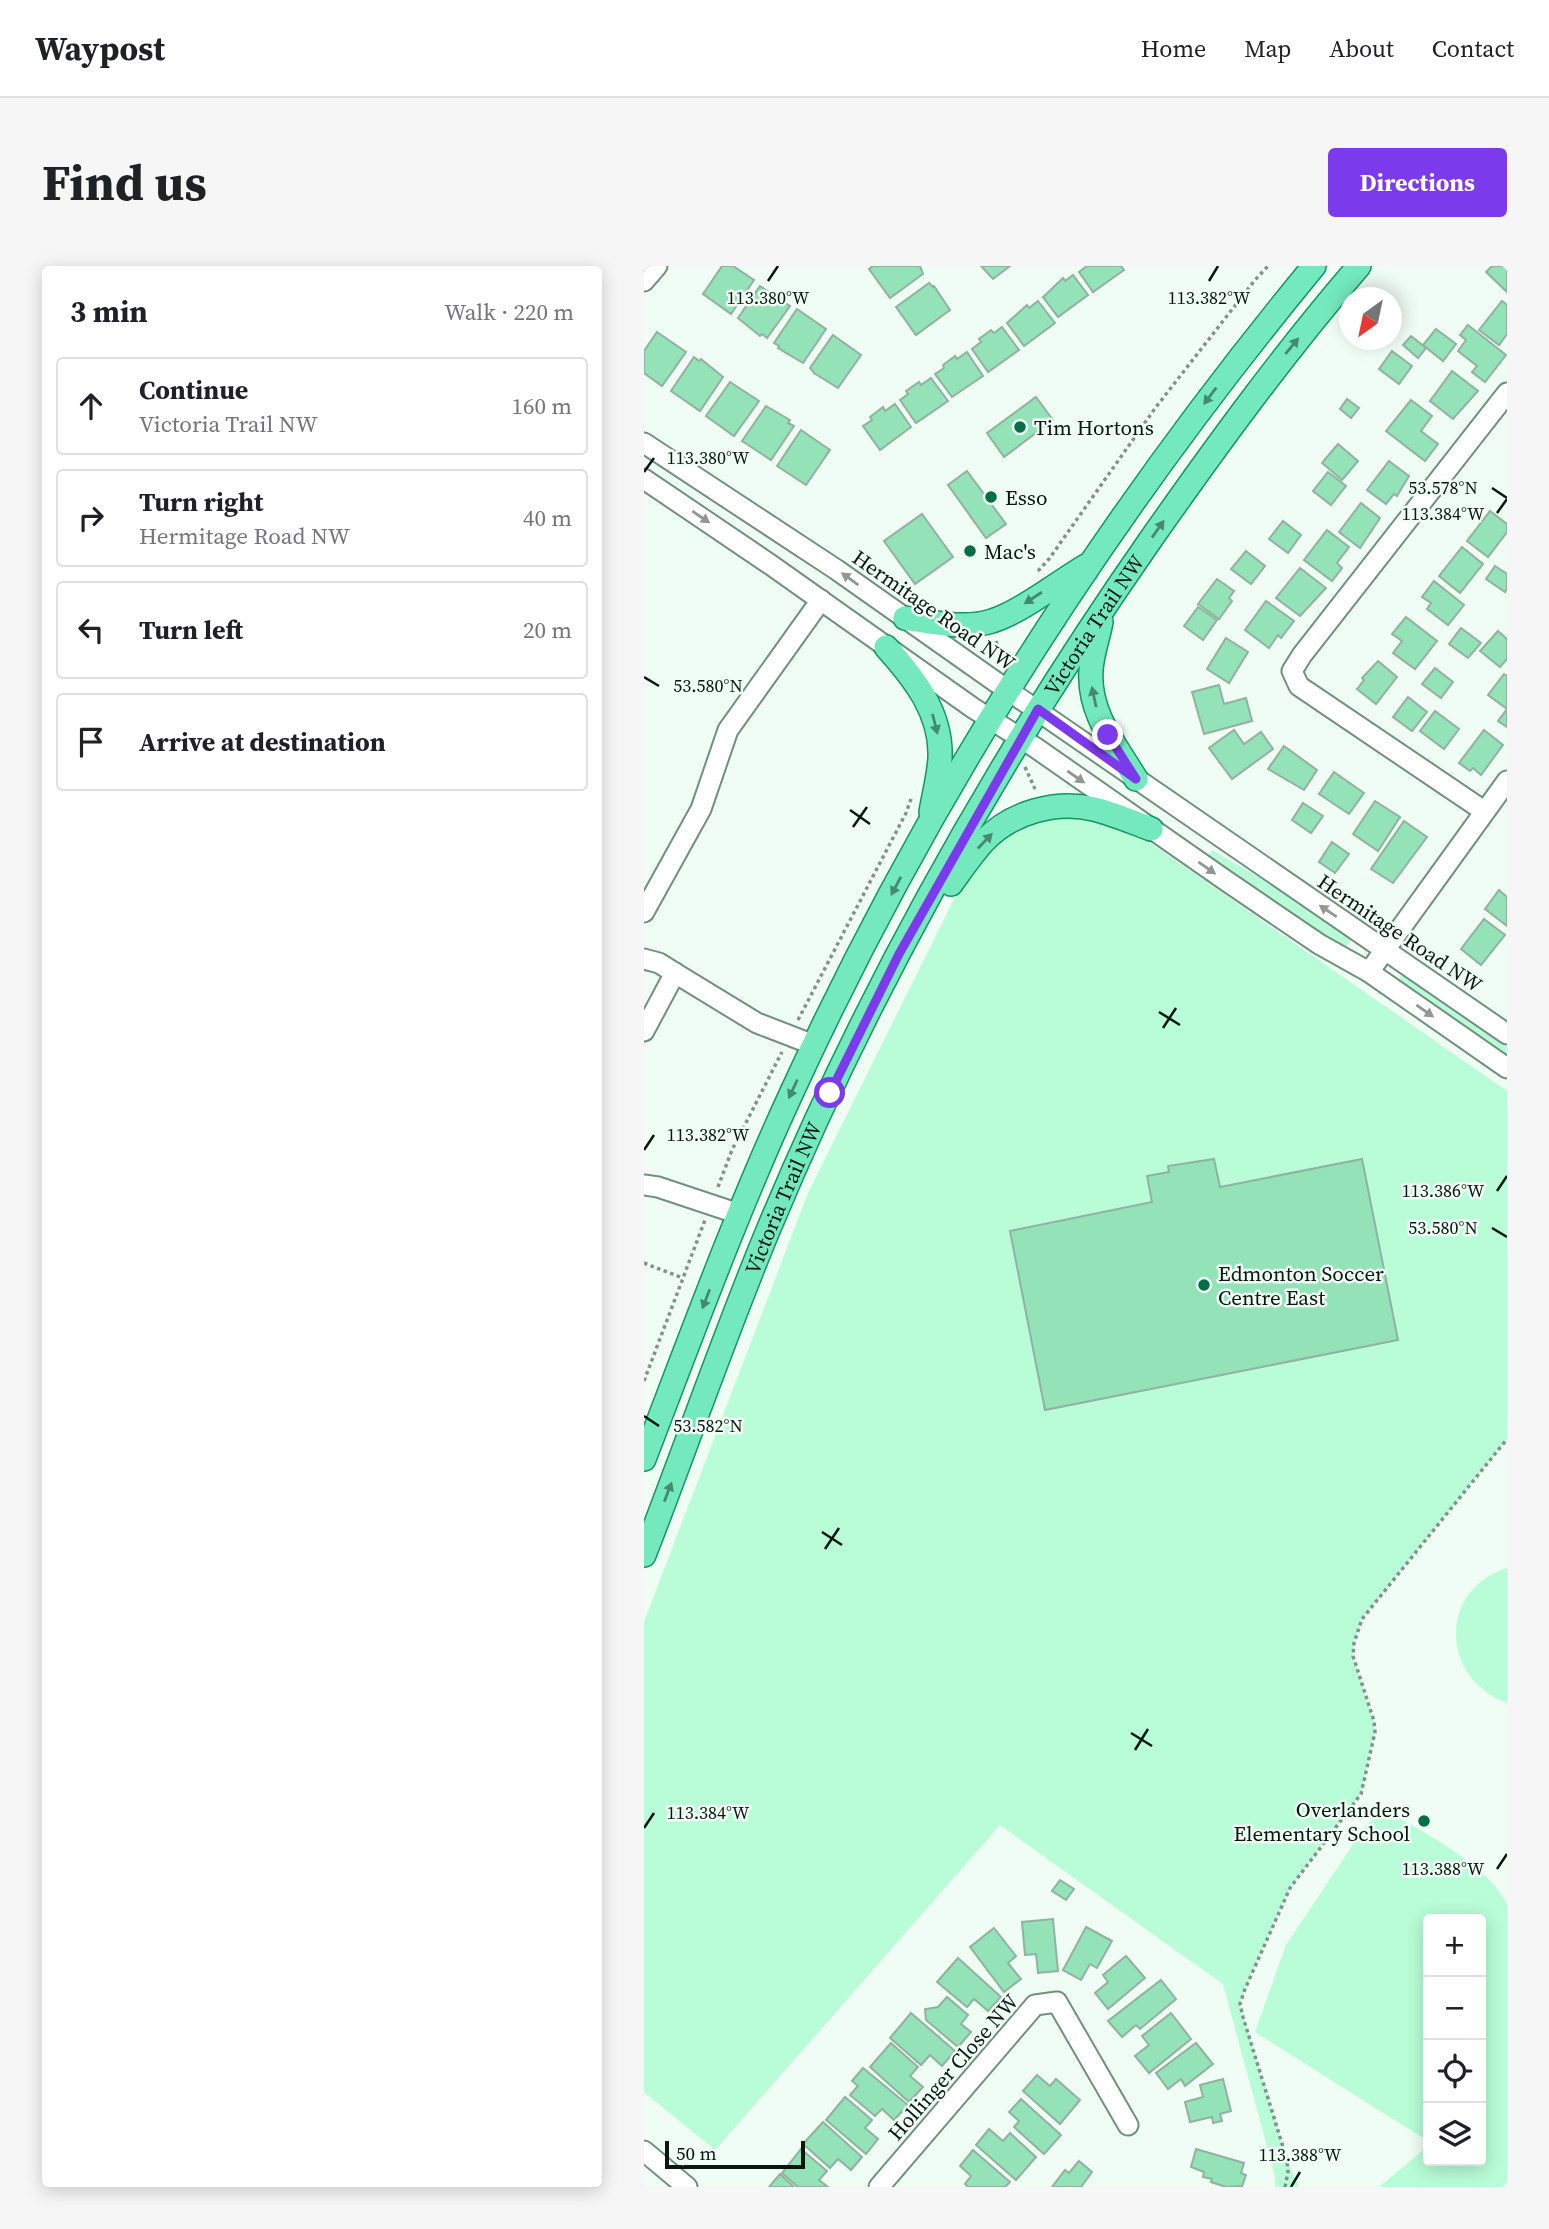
<!DOCTYPE html>
<html lang="en">
<head>
<meta charset="utf-8">
<style>
  body { margin:0; font-family:"Source Serif 4",serif; background:#f6f6f6; color:#202124 }
  .controls { position:absolute; right:21px; bottom:21px; display:grid; overflow:hidden; border-radius:7px; box-shadow:0 4px 18px #0003 }
  .controls button { width:63px; height:63px; display:grid; place-items:center; padding:0; border:0; border-bottom:2px solid #e0e0e0; background:#fff; color:#202124; font:35px sans-serif }
  .compass { position:absolute; left:695px; top:21px; width:63px; height:63px; border-radius:50%; background:#fff; box-shadow:0 4px 18px #0003; rotate:213deg }
  .scale { position:absolute; left:21px; bottom:18px; width:140px; box-sizing:border-box; padding-left:7px; border:4px solid #0a1710; border-top:0; font-size:19px; line-height:24px; white-space:nowrap; color:#0a1710; -webkit-text-stroke:5px #f0fdf5; paint-order:stroke }
  .stop { position:absolute; width:21px; height:21px; margin:-16px; border:5px solid #7c3aed; border-radius:50%; background:#fff }
  .stop.end { background:#7c3aed; border-color:#fff; box-shadow:0 2px 7px #0008 }
  .list { margin:0; padding:0; list-style:none }
  h2 { display:flex; justify-content:space-between; align-items:center; height:91px; margin:0; padding:0 28px; font-size:30px }
  h2 small { font-size:23px; font-weight:400; color:#757577 }
  .list li { display:grid; grid-template-columns:46px 1fr auto; gap:21px; align-items:center; box-sizing:border-box; height:98px; margin:0 14px 14px; padding:0 14px; border:2px solid #e0e0e0; border-radius:7px }
  .list b { display:block; font-size:26px; white-space:nowrap }
  .list p { margin:0; font-size:23px; white-space:nowrap; color:#757577 }
  .list em { font-size:23px; font-style:normal; color:#757577 }
  .icon { flex:none; width:38px; height:38px; fill:none; stroke:currentColor; stroke-width:2; stroke-linecap:round; stroke-linejoin:round }
  .map { position:relative; flex:none; width:863px; height:1921px; overflow:hidden; border-radius:7px }
  header { display:flex; align-items:center; gap:42px; box-sizing:border-box; height:98px; padding:0 35px; background:#fff; border-bottom:2px solid #e0e0e0 }
  header strong { font-size:33px }
  nav { display:flex; gap:38px; margin-inline-start:auto; font-size:24px }
  .intro { display:flex; align-items:center; justify-content:space-between; box-sizing:border-box; height:168px; padding:0 42px }
  h1 { margin:0; font-size:49px }
  .button { padding:18px 32px; border-radius:7px; background:#7c3aed; color:#fff; font-size:24px; font-weight:700 }
  main { display:flex; gap:42px; padding:0 42px }
  aside { flex:1; background:#fff; border-radius:7px; box-shadow:0 4px 18px #0003 }
  .map>svg:first-child { display:block }
  .green { fill:#b8fdd8 }
  .building { fill:#93e2b8; stroke:#91b2a0; stroke-width:2 }
  .lines { fill:none; stroke-linecap:round; stroke-linejoin:round }
  .minor-casing { stroke:#71917f; stroke-width:23 }
  .major-casing { stroke:#139665; stroke-width:26 }
  .path { stroke:#85928a; stroke-width:3.5; stroke-dasharray:3.5 3.5; stroke-linecap:butt }
  .minor { stroke:#fff; stroke-width:19 }
  .major { stroke:#74e9be; stroke-width:23 }
  .oneway { fill:#448a70 }
  .oneway2 { fill:#919793 }
  .route { stroke:#7c3aed; stroke-width:9 }
  .ticks { fill:none; stroke:#0a1710; stroke-width:2.5 }
  .poi-dot { fill:#006f48; stroke:#f0fdf5; stroke-width:2.5 }
  .labels { text-anchor:middle; dominant-baseline:central; stroke-width:5; stroke-linejoin:round; paint-order:stroke }
  .poi-label { font-size:21px; fill:#0a1710; stroke:#f0fdf5; text-anchor:start }
  .street-label { font-size:21px; fill:#0a1710; stroke:#f0fdf5 }
  .ticks-label { font-size:18px; text-anchor:middle; fill:#0a1710; stroke:#f0fdf5; stroke-width:5; stroke-linejoin:round; paint-order:stroke }
</style>
</head>
<body>
<header>
<strong>Waypost</strong>
<nav><a>Home</a><a>Map</a><a>About</a><a>Contact</a></nav>
</header>
<div class="intro"><h1>Find us</h1><a class="button">Directions</a></div>
<main>
<aside>
<h2>3 min<small>Walk · 220 m</small></h2>
<ul class="list">
<li><svg class="icon" aria-label="ahead" viewBox="0 0 24 24"><path d="M12 20V5M6 11l6-6 6 6"/></svg><div><b>Continue</b><p>Victoria Trail NW</p></div><em>160 m</em></li>
<li><svg class="icon" aria-label="right" viewBox="0 0 24 24"><path d="M7 20v-9h11M14 6l5 5-5 5"/></svg><div><b>Turn right</b><p>Hermitage Road NW</p></div><em>40 m</em></li>
<li><svg class="icon" aria-label="left" viewBox="0 0 24 24"><path d="M17 20v-9H6M10 6l-5 5 5 5"/></svg><div><b>Turn left</b></div><em>20 m</em></li>
<li><svg class="icon" aria-label="arrive" viewBox="0 0 24 24"><path d="M6 21V4h12l-3 4 3 4H6"/></svg><div><b>Arrive at destination</b></div></li>
</ul>
</aside>
<div class="map">
<svg width="863" height="1921" viewBox="0 0 863 1921">
  <rect width="100%" height="100%" fill="#f0fdf5"/>
  <g class="green">
    <path d="M424,549L450,553L502,574L863,825V1173L718,1353L710,1377L709,1390L730,1455L731,1466L717,1528L646,1622L601,1723L596,1738L643,1894L655,1921H631V1910L579,1718L356,1559L71,1884L0,1826V1356L164,927L309,635C315,625 320,611 328,601C355,569 385,558 424,549Z"/>
    <path d="M568,584L615,611L707,673L703,680L689,675L565,590Z"/>
    <path d="M758,709L863,781V795L754,715Z"/>
    <path d="M863,1302V1437C797,1413 793,1324 863,1302Z"/>
    <path d="M740,1543C779,1567 841,1596 863,1638V1921H735L784,1880V1895H837V1653H784V1875L611,1766L642,1679L720,1562Z"/>
  </g>
  <g class="building">
    <path d="M78,0H89L110,14L87,48L59,28Z"/>
    <path d="M229,0H276L279,8L246,32L225,3Z"/>
    <path d="M337,0H366L349,13Z"/>
    <path d="M443,0H477L480,4L449,26L435,6Z"/>
    <path d="M848,0H863V26L842,6Z"/>
    <path d="M429,9L444,29L414,51L399,31L419,12L421,15Z"/>
    <path d="M285,17L289,21L290,20L306,44L272,69L252,41Z"/>
    <path d="M116,20L146,40L123,72L118,68L116,70L94,52Z"/>
    <path d="M394,35L411,57L380,80L363,57L383,39L385,42Z"/>
    <path d="M858,35L863,39V68L855,79L835,64Z"/>
    <path d="M153,43L182,63L159,97L134,82L135,80L130,77Z"/>
    <path d="M824,59L862,89L841,116L828,106L833,100L814,85L822,74L816,69Z"/>
    <path d="M358,61L375,84L344,106L328,83L337,76L335,73L347,64L350,67Z"/>
    <path d="M792,63L812,78L799,95L779,79Z"/>
    <path d="M13,66L42,86L18,120L0,107V85Z"/>
    <path d="M189,69L217,89L194,122L170,107L166,102Z"/>
    <path d="M767,70L782,82L774,92L759,79Z"/>
    <path d="M748,85L768,100L755,118L735,103Z"/>
    <path d="M323,86L339,110L308,131L291,108L300,102L299,99L311,90L313,93Z"/>
    <path d="M50,91L55,95L57,93L79,111L56,145L27,125Z"/>
    <path d="M808,105L834,125L809,153L786,135Z"/>
    <path d="M287,112L304,135L272,157L256,134L264,128L262,125L275,116L277,119Z"/>
    <path d="M86,116L115,135L90,170L62,150Z"/>
    <path d="M392,131L409,154L360,191L343,167Z"/>
    <path d="M703,133L715,142L707,152L696,143Z"/>
    <path d="M767,134L788,150L777,165L794,178L781,195L742,165Z"/>
    <path d="M251,138L267,161L236,184L219,160L228,154L226,151L239,141L241,145Z"/>
    <path d="M122,140L146,154L144,157L150,160L127,194L98,175Z"/>
    <path d="M157,164L186,184L162,219L133,200Z"/>
    <path d="M694,178L714,195L698,214L678,197Z"/>
    <path d="M745,195L765,210L753,230L750,228L742,238L723,224Z"/>
    <path d="M323,205L362,258L342,272L304,219Z"/>
    <path d="M684,206L702,220L687,239L669,225Z"/>
    <path d="M717,237L736,252L716,282L695,266Z"/>
    <path d="M846,245L863,258V266L844,291L823,275Z"/>
    <path d="M278,248L309,291L271,318L240,275Z"/>
    <path d="M639,255L657,269L644,287L625,273Z"/>
    <path d="M683,264L705,281L693,297L698,302L688,315L660,294Z"/>
    <path d="M818,281L839,298L816,327L795,310Z"/>
    <path d="M602,285L621,300L607,318L587,303Z"/>
    <path d="M851,300L863,308V323L861,326L842,313Z"/>
    <path d="M656,302L682,322L656,350L632,332Z"/>
    <path d="M573,313L590,325L585,332L588,335L575,353L554,338Z"/>
    <path d="M790,315L820,339L804,359L783,343L787,337L778,331Z"/>
    <path d="M622,335L650,355L637,372L634,369L625,382L601,364Z"/>
    <path d="M554,341L573,354L559,374L540,360Z"/>
    <path d="M762,351L793,375L771,403L749,387L758,375L748,368Z"/>
    <path d="M817,362L837,377L824,392L805,378Z"/>
    <path d="M854,365L863,373V393L856,401L836,385Z"/>
    <path d="M582,372L604,386L585,417L563,403Z"/>
    <path d="M734,395L753,411L732,438L713,423L720,414L718,412Z"/>
    <path d="M791,402L809,416L797,432L778,418Z"/>
    <path d="M860,408L863,410V461L854,455L863,443L844,429Z"/>
    <path d="M575,419L580,438L602,432L608,455L560,468L548,426Z"/>
    <path d="M764,431L783,446L768,465L749,451Z"/>
    <path d="M791,445L815,463L800,483L776,465Z"/>
    <path d="M590,464L600,478L617,466L629,483L588,513L565,482Z"/>
    <path d="M840,464L859,479L837,509L829,502L826,505L815,497Z"/>
    <path d="M640,480L673,504L660,524L624,503Z"/>
    <path d="M690,506L720,527L705,548L675,528Z"/>
    <path d="M731,535L756,551L734,585L709,568Z"/>
    <path d="M659,537L679,550L667,567L648,554Z"/>
    <path d="M760,555L783,571L749,617L727,603Z"/>
    <path d="M688,576L705,588L691,607L675,596Z"/>
    <path d="M855,624L863,631V660L841,643Z"/>
    <path d="M840,653L861,669L837,699L817,683Z"/>
    <path d="M570,893L576,921L718,893L754,1074L401,1144L366,965L508,936L503,910L525,906L524,900Z"/>
    <path d="M416,1614L430,1623L422,1634L408,1625Z"/>
    <path d="M409,1653L414,1705L394,1707L392,1688L381,1689L378,1656Z"/>
    <path d="M442,1661L468,1675L453,1702L446,1698L437,1714L419,1704Z"/>
    <path d="M350,1662L372,1690L364,1697L377,1713L360,1726L326,1681Z"/>
    <path d="M482,1690L501,1712L464,1743L451,1727L464,1716L459,1709Z"/>
    <path d="M314,1692L357,1731L344,1745L330,1733L323,1741L293,1716Z"/>
    <path d="M517,1714L532,1733L496,1763L492,1759L478,1771L464,1755Z"/>
    <path d="M303,1731L324,1749L317,1758L327,1766L314,1781L282,1754L281,1743L294,1741Z"/>
    <path d="M267,1747L311,1785L298,1800L286,1789L277,1799L246,1772Z"/>
    <path d="M527,1747L547,1773L505,1807L491,1790L505,1779L498,1770Z"/>
    <path d="M247,1777L274,1801L266,1810L279,1821L265,1836L226,1801Z"/>
    <path d="M552,1777L569,1798L541,1820L537,1813L524,1823L512,1807Z"/>
    <path d="M219,1802L264,1839L250,1854L238,1843L231,1850L206,1829L214,1820L208,1815Z"/>
    <path d="M393,1809L406,1820L412,1813L436,1834L416,1858L379,1825Z"/>
    <path d="M579,1813L587,1845L576,1848L578,1855L569,1857L568,1851L546,1856L541,1836L559,1831L556,1819Z"/>
    <path d="M201,1831L228,1854L221,1862L234,1873L222,1888L182,1854Z"/>
    <path d="M377,1833L417,1869L400,1888L370,1861L375,1855L365,1846Z"/>
    <path d="M179,1856L218,1891L207,1904L194,1893L186,1902L159,1878Z"/>
    <path d="M345,1863L359,1875L366,1867L392,1891L372,1914L332,1879Z"/>
    <path d="M157,1883L183,1905L175,1914L184,1921H154L138,1907Z"/>
    <path d="M552,1883L600,1897L597,1907L602,1909L598,1920L582,1921L567,1916L568,1913L559,1911L560,1906L547,1901Z"/>
    <path d="M329,1884L366,1916L361,1921H324L321,1918L327,1910L316,1900Z"/>
    <path d="M435,1895L448,1906L437,1921H408L421,1904L425,1907Z"/>
    <path d="M136,1908L150,1921H125Z"/>
  </g>
  <g class="lines">
    <g class="minor-casing">
      <g id="minor">
        <path d="M0,15L13,0"/>
        <path d="M0,177L193,304L349,414L863,768"/>
        <path d="M0,213L127,299L329,442L392,482L581,614L675,678L725,706L863,802"/>
        <path d="M840,545L655,420L648,405L658,389L863,127"/>
        <path d="M0,646L57,543L84,464L177,334"/>
        <path d="M0,693L15,697L31,707"/>
        <path d="M725,706L863,515"/>
        <path d="M0,765L31,707L113,757L170,779"/>
        <path d="M0,919L14,921L95,948"/>
        <path d="M0,1885L43,1921"/>
        <path d="M235,1921L391,1739L413,1736L484,1859"/>
      </g>
    </g>
    <g class="major-casing">
      <g id="major">
        <path d="M261,352C288,356 321,364 348,355C375,347 415,316 442,300"/>
        <path d="M457,356C454,372 448,388 447,404C444,447 471,478 492,513"/>
        <path d="M242,381C270,412 298,447 296,492C295,510 290,528 287,546"/>
        <path d="M307,618C318,603 328,588 340,575C368,546 412,534 450,543C470,548 488,556 507,563"/>
        <path d="M0,1193C47,1071 92,947 147,828C283,531 462,252 670,0"/>
        <path id="s1" d="M0,1289C42,1181 80,1070 125,962C226,720 357,488 507,273C573,179 640,87 715,0"/>
      </g>
    </g>
    <g class="path">
      <path d="M394,305L405,293L512,141L611,14L624,0"/>
      <path d="M352,375L358,395"/>
      <path d="M381,501L391,523"/>
      <path d="M154,754L262,547L267,533"/>
      <path d="M74,921L88,884L138,786"/>
      <path d="M0,997L39,1012"/>
      <path d="M0,1115L61,954"/>
      <path d="M641,1921L644,1906L643,1894L599,1751L596,1738L601,1723L646,1622L717,1528L731,1466L730,1455L709,1390L710,1377L718,1353L863,1173"/>
    </g>
    <use href="#minor" class="minor"/>
    <use href="#major" class="major"/>
  </g>
  <defs><path id="oneway-solid" d="M-6-.8H1V-3.2L6.5 0L1 3.2V.8H-6Z" transform="scale(1.75)"/></defs>
  <g class="oneway">
    <use href="#oneway-solid" transform="translate(648 80) rotate(-51)"/>
    <use href="#oneway-solid" transform="translate(566 130) rotate(127)"/>
    <use href="#oneway-solid" transform="translate(514 263) rotate(-55)"/>
    <use href="#oneway-solid" transform="translate(389 332) rotate(147)"/>
    <use href="#oneway-solid" transform="translate(450 431) rotate(-102)"/>
    <use href="#oneway-solid" transform="translate(291 458) rotate(76)"/>
    <use href="#oneway-solid" transform="translate(341 575) rotate(-46)"/>
    <use href="#oneway-solid" transform="translate(252 620) rotate(118)"/>
    <use href="#oneway-solid" transform="translate(149 823) rotate(115)"/>
    <use href="#oneway-solid" transform="translate(62 1033) rotate(111)"/>
    <use href="#oneway-solid" transform="translate(24 1226) rotate(-69)"/>
  </g>
  <g class="oneway2">
    <use href="#oneway-solid" transform="translate(57 251) rotate(34)"/>
    <use href="#oneway-solid" transform="translate(206 313) rotate(-144)"/>
    <use href="#oneway-solid" transform="translate(432 511) rotate(35)"/>
    <use href="#oneway-solid" transform="translate(563 602) rotate(35)"/>
    <use href="#oneway-solid" transform="translate(684 645) rotate(-146)"/>
    <use href="#oneway-solid" transform="translate(781 745) rotate(35)"/>
  </g>
  <g class="lines">
    <path class="route" d="M186,827L255,688L394,443L492,513L464,469"/>
  </g>
  <path class="ticks" d="M124,15L134,0M565,15L574,0M0,206L10,192M848,222L863,232M853,247L863,233M0,411L15,420M206,544L226,558M209,561L223,541M515,746L536,759M519,762L532,742M0,884L10,869M853,925L863,910M848,962L863,971M0,1150L15,1160M178,1266L198,1279M181,1283L195,1262M487,1467L508,1480M491,1484L504,1463M0,1562L10,1547M853,1603L863,1588M647,1921L656,1906"/>
  <g class="poi-dot">
    <circle cx="376" cy="161" r="7"/>
    <circle cx="347" cy="231" r="7"/>
    <circle cx="326" cy="285" r="7"/>
    <circle cx="560" cy="1019" r="7"/>
    <circle cx="780" cy="1555" r="7"/>
  </g>
  <g class="labels">
    <g class="poi-label">
      <text x="390" y="161">Tim Hortons</text>
      <text x="361" y="231">Esso</text>
      <text x="340" y="285">Mac's</text>
      <text x="574" y="1007">Edmonton Soccer<tspan x="574" dy="24">Centre East</tspan></text>
      <text x="766" y="1543" text-anchor="end">Overlanders<tspan x="766" dy="24">Elementary School</tspan></text>
    </g>
    <g class="street-label">
      <text transform="translate(290 344) rotate(35)">Hermitage Road NW</text>
      <text stroke="none"><textPath href="#s1" startOffset="1036">Victoria Trail NW</textPath></text>
      <text transform="translate(756 667) rotate(34)">Hermitage Road NW</text>
      <text stroke="none"><textPath href="#s1" startOffset="383">Victoria Trail NW</textPath></text>
      <text transform="translate(309 1801) rotate(-49)">Hollinger Close NW</text>
    </g>
  </g>
  <g class="ticks-label">
    <text x="124" y="38">113.380°W</text>
    <text x="565" y="38">113.382°W</text>
    <text x="64" y="198">113.380°W</text>
    <text x="799" y="228">53.578°N</text>
    <text x="799" y="254">113.384°W</text>
    <text x="64" y="426">53.580°N</text>
    <text x="64" y="875">113.382°W</text>
    <text x="799" y="931">113.386°W</text>
    <text x="799" y="968">53.580°N</text>
    <text x="64" y="1166">53.582°N</text>
    <text x="64" y="1553">113.384°W</text>
    <text x="799" y="1609">113.388°W</text>
    <text x="656" y="1895">113.388°W</text>
  </g>
</svg>
<div class="controls">
<button>+</button>
<button>−</button>
<button><svg class="icon" aria-label="locate" viewBox="0 0 24 24"><circle cx="12" cy="12" r="6"/><path d="M12 2v4M12 18v4M2 12h4M18 12h4"/></svg></button>
<button><svg class="icon" aria-label="layers" viewBox="0 0 24 24"><path d="M12 4l9 5-9 5-9-5zM3 14l9 5 9-5"/></svg></button>
</div>
<svg class="compass" viewBox="-18 -18 36 36"><path d="M0-13l5 13h-10z" fill="#e53935"/><path d="M0 13l5-13h-10z" fill="#757577"/></svg>
<div class="scale">50 m</div>
<div class="stop" style="left:186px;top:827px"></div>
<div class="stop end" style="left:464px;top:469px"></div>
</div>
</main>
</body>
</html>
